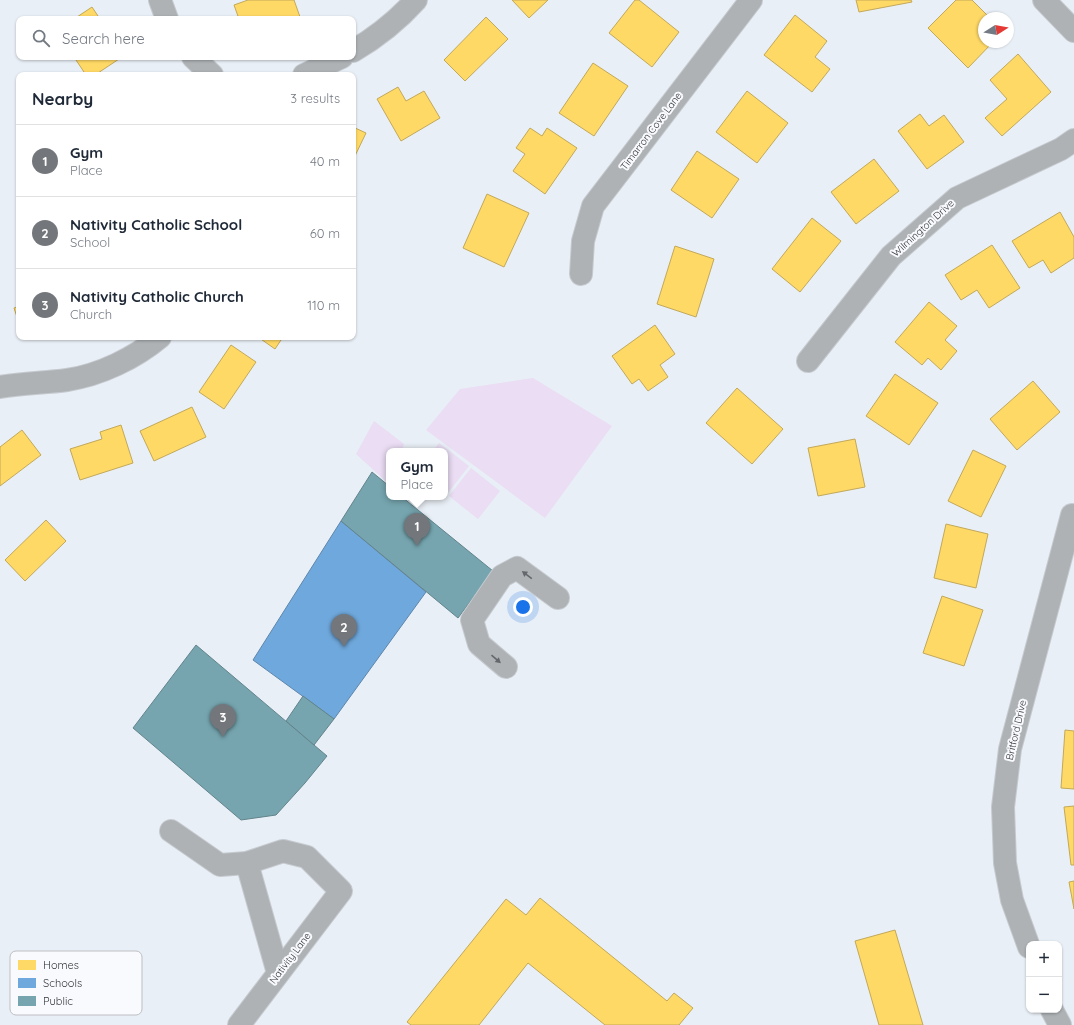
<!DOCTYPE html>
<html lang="en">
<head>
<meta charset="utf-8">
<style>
  body { margin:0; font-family:Quicksand,sans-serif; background:#f6f6f7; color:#1f2937 }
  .controls { position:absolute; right:12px; bottom:12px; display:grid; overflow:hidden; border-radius:8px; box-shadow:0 1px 3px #0004 }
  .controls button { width:36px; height:36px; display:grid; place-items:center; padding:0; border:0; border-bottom:1px solid #e0e1e3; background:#fff; color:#1f2937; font:20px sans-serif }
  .compass { position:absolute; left:978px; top:12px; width:36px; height:36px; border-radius:50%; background:#fff; box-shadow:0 1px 3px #0004; rotate:79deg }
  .you { position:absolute; left:523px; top:607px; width:14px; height:14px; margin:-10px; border:3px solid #fff; border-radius:50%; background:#1a73e8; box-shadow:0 0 0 6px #1a73e833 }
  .badge { display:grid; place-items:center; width:26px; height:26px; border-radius:50%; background:#73777c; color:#fff; font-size:13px; font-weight:700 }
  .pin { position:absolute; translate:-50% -33px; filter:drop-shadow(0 1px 2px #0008) }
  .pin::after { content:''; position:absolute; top:21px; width:14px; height:12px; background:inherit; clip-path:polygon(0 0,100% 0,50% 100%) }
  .popup { position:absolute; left:386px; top:448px; width:62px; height:52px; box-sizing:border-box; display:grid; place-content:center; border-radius:8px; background:#fff; filter:drop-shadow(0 1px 3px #0005); font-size:13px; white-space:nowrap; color:#747a83 }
  .popup b { font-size:15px; color:#1f2937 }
  .popup::after { content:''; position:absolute; left:50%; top:100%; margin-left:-8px; border:8px solid transparent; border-top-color:#fff }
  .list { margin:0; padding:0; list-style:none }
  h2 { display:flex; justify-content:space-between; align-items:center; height:52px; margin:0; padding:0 16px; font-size:17px }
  h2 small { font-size:13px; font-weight:400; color:#747a83 }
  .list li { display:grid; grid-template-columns:26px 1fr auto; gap:12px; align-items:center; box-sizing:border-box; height:72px; padding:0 16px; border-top:1px solid #e0e1e3 }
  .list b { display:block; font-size:15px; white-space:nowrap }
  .list p { margin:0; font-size:13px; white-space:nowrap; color:#747a83 }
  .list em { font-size:13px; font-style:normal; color:#747a83 }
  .icon { flex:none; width:22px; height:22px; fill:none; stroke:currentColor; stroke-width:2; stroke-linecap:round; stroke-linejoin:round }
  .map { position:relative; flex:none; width:1074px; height:1025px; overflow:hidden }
  .search { position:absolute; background:#fff; box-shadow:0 1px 3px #0004; left:16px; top:16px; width:340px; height:44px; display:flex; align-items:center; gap:10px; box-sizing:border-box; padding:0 14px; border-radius:8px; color:#747a83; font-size:15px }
  .panel { position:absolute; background:#fff; box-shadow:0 1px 3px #0004; left:16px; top:72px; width:340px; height:268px; border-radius:8px }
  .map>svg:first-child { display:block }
  .green { fill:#eaddf4 }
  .homes { fill:#ffd966; stroke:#c2a859 }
  .schools { fill:#6fa8dc; stroke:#5d86ac }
  .public { fill:#76a5af; stroke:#62848c }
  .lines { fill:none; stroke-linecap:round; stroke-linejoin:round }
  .minor-casing { stroke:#c5cad0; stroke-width:24 }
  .minor { stroke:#aeb2b5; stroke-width:22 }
  .oneway { fill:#64686c }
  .labels { text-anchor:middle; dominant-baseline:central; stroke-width:4; stroke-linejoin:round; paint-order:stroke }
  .street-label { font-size:10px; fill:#33363b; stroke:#f9fafd }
  .key { fill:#f9fafd; stroke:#bebfc3; stroke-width:1 }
  .key-label { font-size:11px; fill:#33363b }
</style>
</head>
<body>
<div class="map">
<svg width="1074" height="1025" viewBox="0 0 1074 1025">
  <rect width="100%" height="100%" fill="#e9eff6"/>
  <g class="green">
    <path d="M533,378L612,426L545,518L426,430L460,389Z"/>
    <path d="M374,421L404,444L402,451H389V484L356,454Z"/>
    <path d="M439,443L469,466L447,494L445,493V451H433Z"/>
    <path d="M471,468L500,491L478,519L449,496Z"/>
  </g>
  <g class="homes">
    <path d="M248,0H294L300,17L294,19H239L234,5Z"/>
    <path d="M512,0H548L529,18Z"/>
    <path d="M635,0H639L679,32L652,67L609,33Z"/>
    <path d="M856,0H911L912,2L859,12Z"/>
    <path d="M956,0H972L990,18H984V42H993L968,68L928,28Z"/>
    <path d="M92,7L100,19H74Z"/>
    <path d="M795,15L827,41L815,57L830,69L812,92L764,55Z"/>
    <path d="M486,17L508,39L465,81L444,60Z"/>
    <path d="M1018,54L1051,92L1002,136L985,118L1007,99L990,80Z"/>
    <path d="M74,57H122L95,75H86Z"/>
    <path d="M593,63L628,86L594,136L559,113Z"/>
    <path d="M398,87L406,101L424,91L440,118L401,141L377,99Z"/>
    <path d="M747,91L788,123L757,163L716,132Z"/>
    <path d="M920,114L929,126L944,115L964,142L927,169L898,131Z"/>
    <path d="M353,127L366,133L353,160Z"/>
    <path d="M530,128L542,136L547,128L577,148L545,194L513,171L525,154L516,148Z"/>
    <path d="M697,151L739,179L712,218L671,190Z"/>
    <path d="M874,159L899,191L856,224L831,192Z"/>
    <path d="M487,194L529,213L504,267L463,248Z"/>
    <path d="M1060,212L1074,237V258L1051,273L1043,260L1029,268L1012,241Z"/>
    <path d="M812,218L841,241L800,292L772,269Z"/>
    <path d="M992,245L1020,288L989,308L977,290L961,300L945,275Z"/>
    <path d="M675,246L714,259L696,317L657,304Z"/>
    <path d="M929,302L957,326L945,340L957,351L941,370L928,358L922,365L895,342Z"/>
    <path d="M19,306V323L14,308Z"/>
    <path d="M655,325L675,354L660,365L668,377L648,391L639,379L632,384L612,356Z"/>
    <path d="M258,337H283L275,349Z"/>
    <path d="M231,345L256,362L224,409L199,392Z"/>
    <path d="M895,374L938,403L909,445L866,416Z"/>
    <path d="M1033,381L1060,412L1017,450L990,419Z"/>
    <path d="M737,388L783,429L752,464L706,423Z"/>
    <path d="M192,407L206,437L154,461L140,431Z"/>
    <path d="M121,425L133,463L80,480L70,449L102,439L100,432Z"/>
    <path d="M22,430L41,455L0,486V447Z"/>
    <path d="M855,439L865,487L818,496L808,448Z"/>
    <path d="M973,450L1006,466L981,517L948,501Z"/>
    <path d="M46,520L66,541L25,581L5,560Z"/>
    <path d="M946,524L988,534L976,588L934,578Z"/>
    <path d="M942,596L983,610L964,666L923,653Z"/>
    <path d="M1065,730L1074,731V789L1061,788Z"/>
    <path d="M1074,806V865H1071L1064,807Z"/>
    <path d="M1074,881V909L1069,882Z"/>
    <path d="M540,898L667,1001L674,993L693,1008L679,1025H605L528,963L479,1025H411L407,1022L506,899L526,915Z"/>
    <path d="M895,930L923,1025H879L855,941Z"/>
  </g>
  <path class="schools" d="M341,521L426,592L334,719L253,660Z"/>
  <g class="public">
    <path d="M372,472L389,486V497H402L493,571L458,618L341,521Z"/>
    <path d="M196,645L327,756L305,783L276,815L241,820L133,728Z"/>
    <path d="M303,696L334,719L314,745L286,721Z"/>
  </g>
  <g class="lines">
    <g class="minor-casing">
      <g id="minor">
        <path d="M160,0L167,19"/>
        <path d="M1044,0L1074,31"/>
        <path d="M353,51C377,37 398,20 416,0"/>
        <path d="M193,57L212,75"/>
        <path d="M304,75L342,57"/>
        <path d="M581,274L583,241L593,206L751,0"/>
        <path d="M808,361L891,256L957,198L1061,149L1074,140"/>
        <path d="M0,387C22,383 45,383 67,380C100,375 135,358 160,337"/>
        <path d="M506,667L479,644L472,620L502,576L517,568L558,598"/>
        <path d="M171,831L220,865L247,863L283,851L307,857L341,891L239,1025"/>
        <path d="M247,863L278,973"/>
        <path d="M1029,947L1012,900L1005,863L1003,807L1010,749L1072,515"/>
        <path d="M1052,1010L1060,1025"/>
      </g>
    </g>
    <use href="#minor" class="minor"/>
  </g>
  <defs><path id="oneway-solid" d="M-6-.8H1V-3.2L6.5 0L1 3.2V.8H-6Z"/></defs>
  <g class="oneway">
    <use href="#oneway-solid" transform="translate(527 575) rotate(-143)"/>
    <use href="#oneway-solid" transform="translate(496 659) rotate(41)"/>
  </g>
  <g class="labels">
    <g class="street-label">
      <text transform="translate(651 131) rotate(-53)">Timarron Cove Lane</text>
      <text transform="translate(923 228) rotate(-42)">Wilmington Drive</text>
      <text transform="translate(1016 730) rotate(-77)">Britford Drive</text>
      <text transform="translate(290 958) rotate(-53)">Nativity Lane</text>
    </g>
  </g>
  <rect x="10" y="951" width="132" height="64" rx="6" class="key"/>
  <rect x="18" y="960" width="18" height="10" fill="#ffd966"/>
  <rect x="18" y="978" width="18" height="10" fill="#6fa8dc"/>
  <rect x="18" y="996" width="18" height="10" fill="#76a5af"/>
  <g class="key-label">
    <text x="43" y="969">Homes</text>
    <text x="43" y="987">Schools</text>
    <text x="43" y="1005">Public</text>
  </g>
</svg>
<div class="controls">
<button>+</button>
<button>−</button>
</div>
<svg class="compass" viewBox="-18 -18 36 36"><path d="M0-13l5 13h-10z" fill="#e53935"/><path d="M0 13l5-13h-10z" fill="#747a83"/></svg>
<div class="you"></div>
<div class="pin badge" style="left:417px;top:546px">1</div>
<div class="popup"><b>Gym</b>Place</div>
<div class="pin badge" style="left:344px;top:647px">2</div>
<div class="pin badge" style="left:223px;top:737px">3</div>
<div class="search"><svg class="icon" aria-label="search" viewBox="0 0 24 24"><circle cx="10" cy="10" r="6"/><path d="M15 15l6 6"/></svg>Search here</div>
<section class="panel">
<h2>Nearby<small>3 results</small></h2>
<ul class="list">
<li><span class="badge">1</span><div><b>Gym</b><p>Place</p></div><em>40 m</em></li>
<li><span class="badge">2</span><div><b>Nativity Catholic School</b><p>School</p></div><em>60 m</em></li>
<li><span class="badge">3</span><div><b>Nativity Catholic Church</b><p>Church</p></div><em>110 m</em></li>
</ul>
</section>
</div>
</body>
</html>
